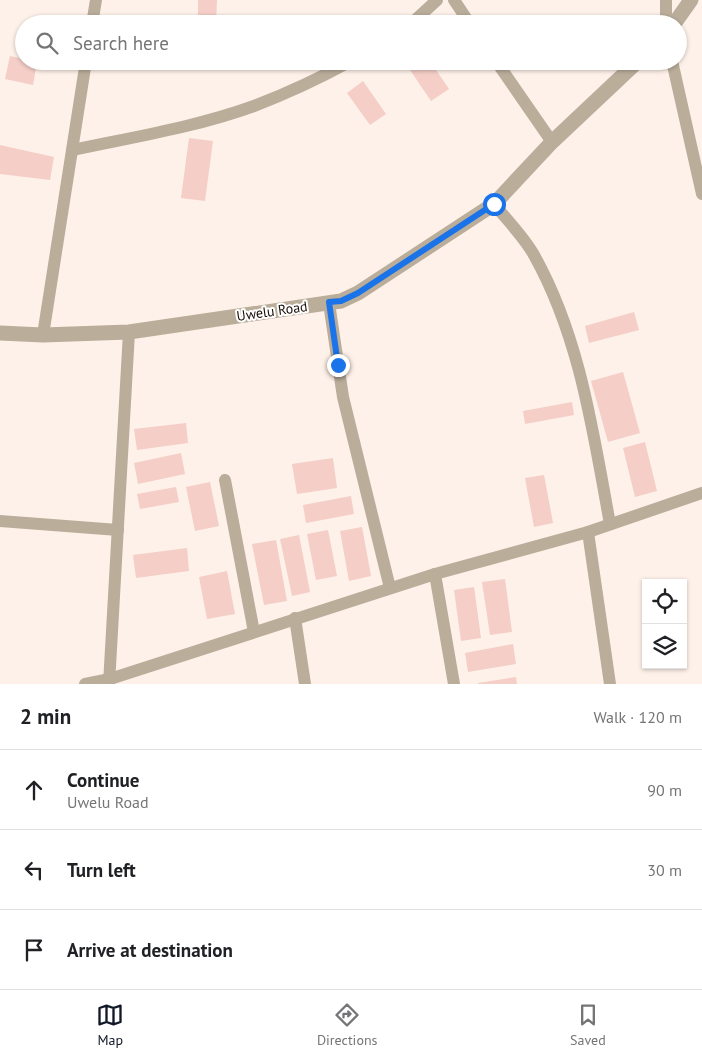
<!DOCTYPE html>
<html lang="en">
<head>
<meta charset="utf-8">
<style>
  body { margin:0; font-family:"PT Sans",sans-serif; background:#f2f2f2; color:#202124 }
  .controls { position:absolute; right:15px; bottom:15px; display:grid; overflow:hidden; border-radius:0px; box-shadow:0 1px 4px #0004 }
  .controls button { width:45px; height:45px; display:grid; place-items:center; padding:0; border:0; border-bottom:1px solid #e0e0e0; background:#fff; color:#202124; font:25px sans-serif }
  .stop { position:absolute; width:15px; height:15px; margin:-11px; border:4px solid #1a73e8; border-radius:50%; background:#fff }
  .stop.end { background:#1a73e8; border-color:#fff; box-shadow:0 1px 5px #0008 }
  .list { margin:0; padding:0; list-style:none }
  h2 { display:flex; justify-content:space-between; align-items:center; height:65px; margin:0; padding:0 20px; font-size:21px }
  h2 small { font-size:16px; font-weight:400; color:#757577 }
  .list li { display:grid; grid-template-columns:32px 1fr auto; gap:15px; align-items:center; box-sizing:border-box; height:80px; padding:0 20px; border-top:1px solid #e0e0e0 }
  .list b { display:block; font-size:19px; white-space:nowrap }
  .list p { margin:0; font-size:16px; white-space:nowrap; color:#757577 }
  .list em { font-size:16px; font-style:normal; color:#757577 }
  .icon { flex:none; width:28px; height:28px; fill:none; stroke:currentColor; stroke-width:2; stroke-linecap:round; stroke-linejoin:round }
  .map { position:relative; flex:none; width:702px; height:684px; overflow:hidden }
  .search { position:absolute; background:#fff; box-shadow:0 1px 4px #0004; left:15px; right:15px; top:15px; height:55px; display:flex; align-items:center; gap:12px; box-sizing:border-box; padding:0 18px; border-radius:28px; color:#757577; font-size:19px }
  .sheet { height:305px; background:#fff }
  nav { display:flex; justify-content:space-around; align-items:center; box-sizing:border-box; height:70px; border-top:1px solid #e0e0e0; background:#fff; font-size:14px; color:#757577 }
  nav a { display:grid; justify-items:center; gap:2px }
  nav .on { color:#111827 }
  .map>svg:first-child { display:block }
  .building { fill:#f4cec7 }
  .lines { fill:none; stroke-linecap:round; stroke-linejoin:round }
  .minor { stroke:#baad9a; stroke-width:12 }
  .tertiary { stroke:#baad9a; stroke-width:15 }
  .route { stroke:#1a73e8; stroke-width:6 }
  .labels { text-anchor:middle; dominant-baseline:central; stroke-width:4; stroke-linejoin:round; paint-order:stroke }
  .street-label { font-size:14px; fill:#160c06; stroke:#fff }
</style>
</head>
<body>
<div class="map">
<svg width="702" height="684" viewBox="0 0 702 684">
  <rect width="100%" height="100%" fill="#fef1e9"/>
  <g class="building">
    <path d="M198,0H217L216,24H198Z"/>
    <path d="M10,56L24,59V61L37,62L33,85L5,79Z"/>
    <path d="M404,61H430L449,89L431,101Z"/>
    <path d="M363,81L386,114L370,125L347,93Z"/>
    <path d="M189,138L213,141L205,201L181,198Z"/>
    <path d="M0,145L54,157L50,180L0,174Z"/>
    <path d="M634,312L639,330L589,343L585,326Z"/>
    <path d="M623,372L640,433L608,442L591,381Z"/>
    <path d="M572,402L574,415L525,424L523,411Z"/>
    <path d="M186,423L188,443L137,450L134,429Z"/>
    <path d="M645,442L657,491L635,497L623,448Z"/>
    <path d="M181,453L185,474L138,484L134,463Z"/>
    <path d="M333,458L337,488L297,494L292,464Z"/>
    <path d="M544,475L553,523L534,527L525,478Z"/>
    <path d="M210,482L219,526L195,531L186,487Z"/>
    <path d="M176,487L179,502L140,509L137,494Z"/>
    <path d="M351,496L354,514L306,523L303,505Z"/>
    <path d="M362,527L371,576L349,581L340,531Z"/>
    <path d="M328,530L337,576L316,580L307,534Z"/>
    <path d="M299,535L310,592L292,596L280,539Z"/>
    <path d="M276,540L287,601L264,605L252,544Z"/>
    <path d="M187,548L189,571L136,578L133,555Z"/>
    <path d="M227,571L235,614L207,619L199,577Z"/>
    <path d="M505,579L512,632L490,635L482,582Z"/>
    <path d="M474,587L481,638L461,641L454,590Z"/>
    <path d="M513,644L516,664L468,672L465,653Z"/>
    <path d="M516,677L517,684H478V683Z"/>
  </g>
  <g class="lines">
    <g class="minor">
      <path d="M454,0L470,24"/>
      <path d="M92,24L96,0"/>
      <path d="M411,24L437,0"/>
      <path d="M666,24V0"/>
      <path d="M496,61L552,142"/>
      <path d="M672,61L702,194"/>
      <path d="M73,150C134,137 196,127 254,106C288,93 320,78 351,61"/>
      <path d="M494,204C507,220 524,237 534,255C580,337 593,432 610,524"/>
      <path d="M329,303L343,397L390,588"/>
      <path d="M43,335L86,61"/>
      <path d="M225,480L254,632"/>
      <path d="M0,521L118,530"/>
      <path d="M588,532L610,684"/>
      <path d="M435,574L454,684"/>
      <path d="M295,618L305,684"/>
      <path d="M85,684L110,679L435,574L588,532L702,493"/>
      <path d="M109,684L129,332"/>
    </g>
    <g class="tertiary">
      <path d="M674,24L691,0"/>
      <path d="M0,333L43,335L129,332L341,301L358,293L494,204L552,142L638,61"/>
    </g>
  </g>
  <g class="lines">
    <path class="route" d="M338,365L329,302L341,301L358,293L494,204"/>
  </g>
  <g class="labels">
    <g class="street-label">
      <text transform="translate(272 311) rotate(-8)">Uwelu Road</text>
    </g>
  </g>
</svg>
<div class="controls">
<button><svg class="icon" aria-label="locate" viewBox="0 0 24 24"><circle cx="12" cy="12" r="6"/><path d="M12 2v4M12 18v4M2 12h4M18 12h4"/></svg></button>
<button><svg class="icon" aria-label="layers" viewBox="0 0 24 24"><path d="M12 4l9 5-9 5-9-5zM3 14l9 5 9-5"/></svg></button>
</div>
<div class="stop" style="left:494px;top:204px"></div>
<div class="stop end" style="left:338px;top:365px"></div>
<div class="search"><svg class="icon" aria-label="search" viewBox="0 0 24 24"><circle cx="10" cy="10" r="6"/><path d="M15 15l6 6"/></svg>Search here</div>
</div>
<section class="sheet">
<h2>2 min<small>Walk · 120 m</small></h2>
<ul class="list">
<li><svg class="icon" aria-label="ahead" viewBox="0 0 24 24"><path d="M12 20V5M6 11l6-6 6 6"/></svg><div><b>Continue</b><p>Uwelu Road</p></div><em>90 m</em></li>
<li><svg class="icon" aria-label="left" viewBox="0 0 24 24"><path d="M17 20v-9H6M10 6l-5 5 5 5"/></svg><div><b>Turn left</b></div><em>30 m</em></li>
<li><svg class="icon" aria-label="arrive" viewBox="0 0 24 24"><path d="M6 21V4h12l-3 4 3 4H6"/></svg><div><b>Arrive at destination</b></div></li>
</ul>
</section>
<nav>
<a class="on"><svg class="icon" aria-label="map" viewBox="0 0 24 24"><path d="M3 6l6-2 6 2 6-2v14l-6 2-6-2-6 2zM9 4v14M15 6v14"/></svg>Map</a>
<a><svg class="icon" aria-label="directions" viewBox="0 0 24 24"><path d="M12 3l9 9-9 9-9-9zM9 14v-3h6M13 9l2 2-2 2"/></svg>Directions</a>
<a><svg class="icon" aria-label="saved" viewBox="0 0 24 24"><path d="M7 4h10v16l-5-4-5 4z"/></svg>Saved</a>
</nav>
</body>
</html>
